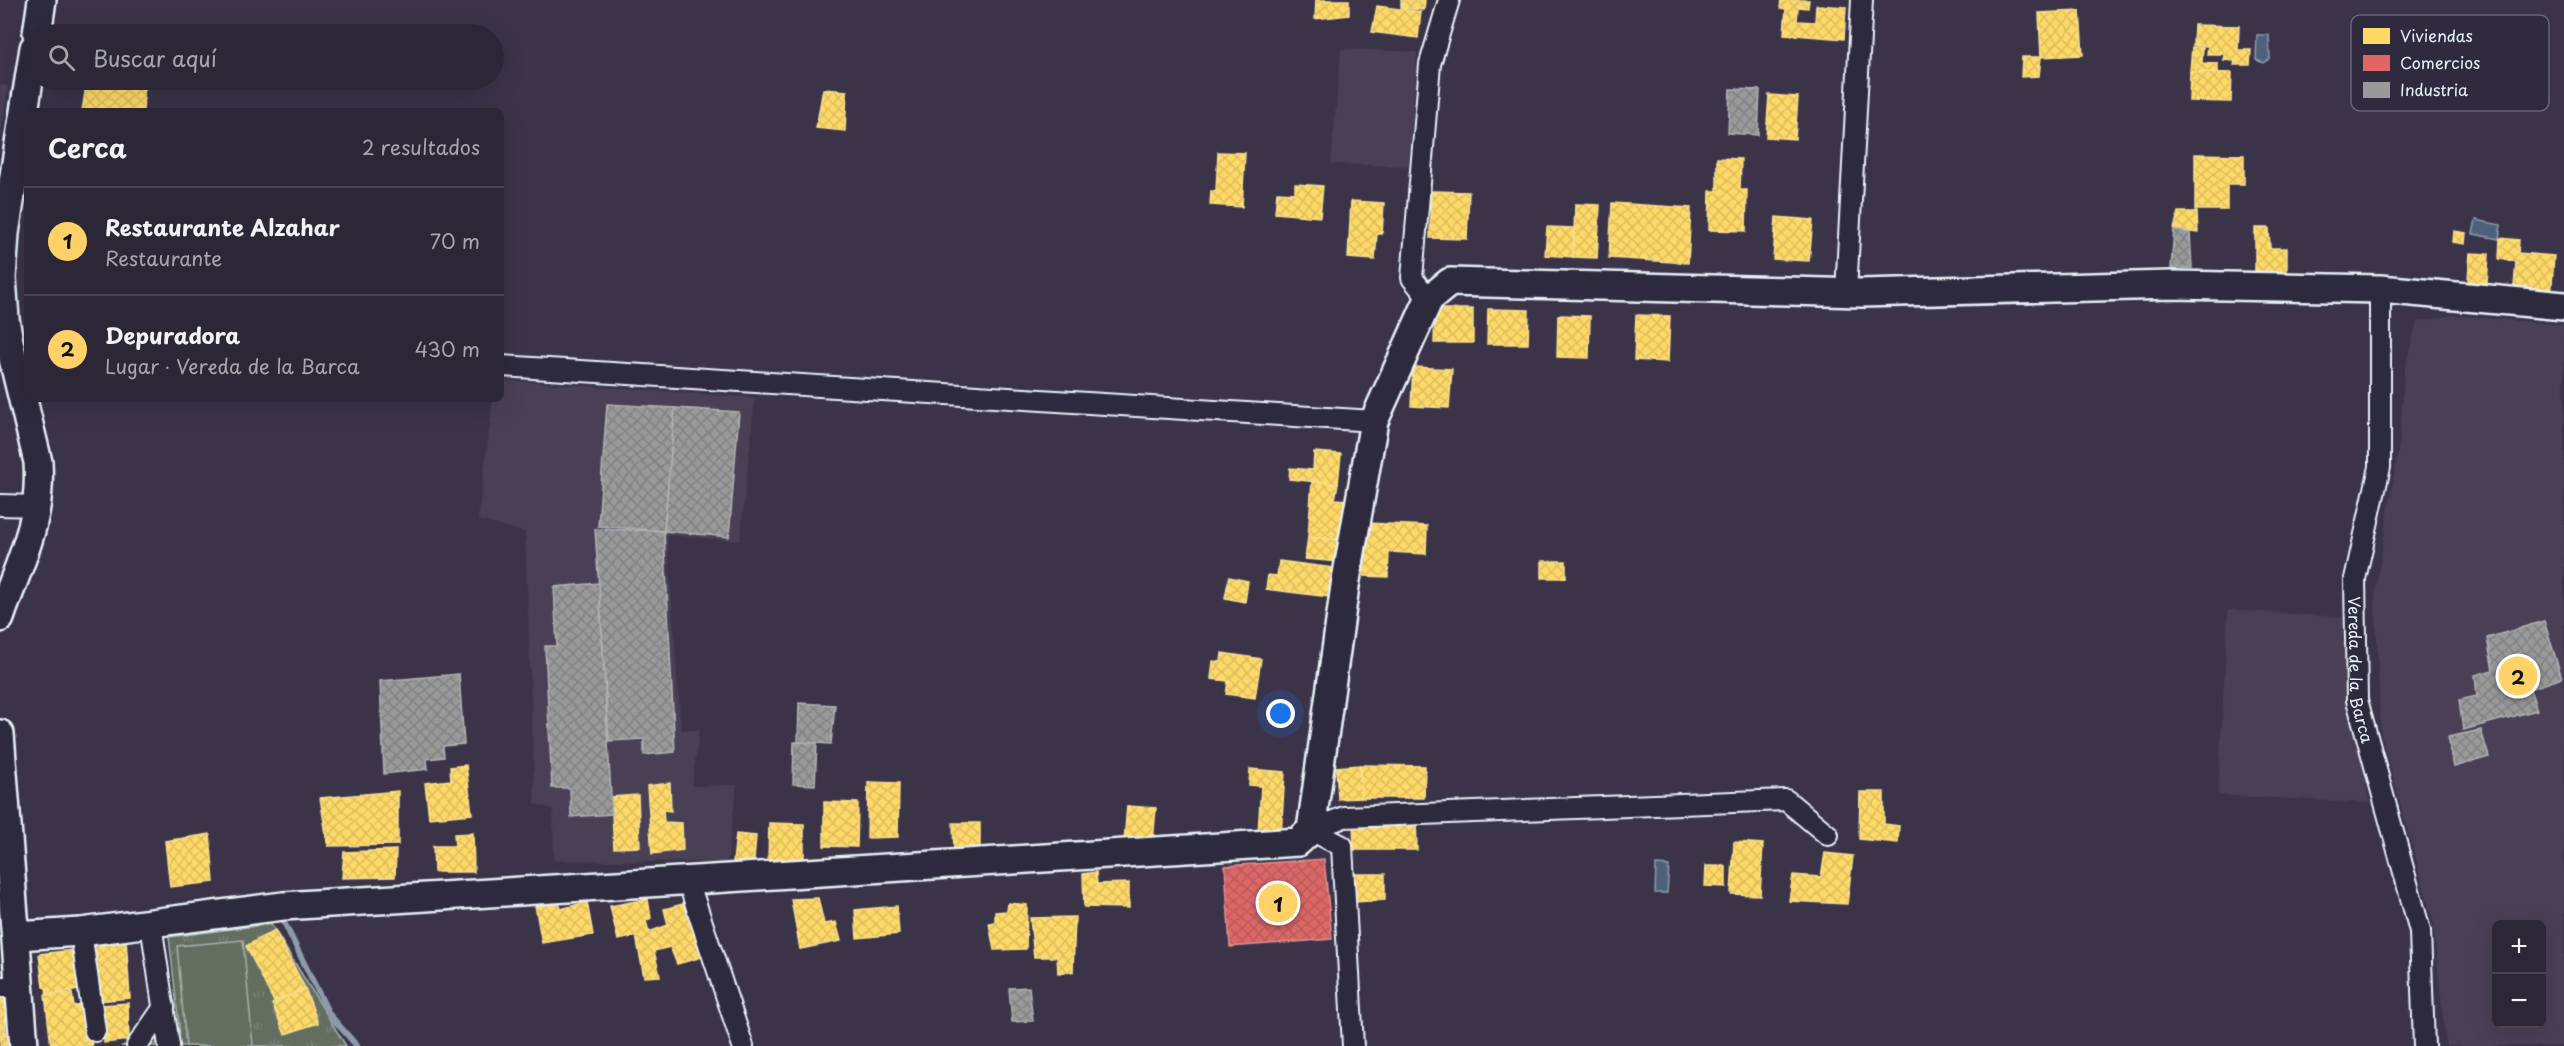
<!DOCTYPE html>
<html lang="es">
<head>
<meta charset="utf-8">
<style>
  body { margin:0; font-family:"Playpen Sans",sans-serif; background:#342f3f; color:#f1f3f6 }
  .controls { position:absolute; right:18px; bottom:18px; display:grid; overflow:hidden; border-radius:9px; box-shadow:0 6px 24px #0002 }
  .controls button { width:54px; height:54px; display:grid; place-items:center; padding:0; border:0; border-bottom:2px solid #484452; background:#2c2737; color:#f1f3f6; font:30px sans-serif }
  .you { position:absolute; left:1281px; top:714px; width:21px; height:21px; margin:-15px; border:4px solid #fff; border-radius:50%; background:#1a73e8; box-shadow:0 0 0 9px #1a73e833 }
  .badge { display:grid; place-items:center; width:39px; height:39px; border-radius:50%; background:#ffd166; color:#111; font-size:20px; font-weight:700 }
  .pin { position:absolute; translate:-50% -50%; border:3px solid #fff; box-shadow:0 2px 6px #0006 }
  .list { margin:0; padding:0; list-style:none }
  h2 { display:flex; justify-content:space-between; align-items:center; height:78px; margin:0; padding:0 24px; font-size:26px }
  h2 small { font-size:20px; font-weight:400; color:#a6a5ad }
  .list li { display:grid; grid-template-columns:39px 1fr auto; gap:18px; align-items:center; box-sizing:border-box; height:108px; padding:0 24px; border-top:2px solid #484452 }
  .list b { display:block; font-size:22px; white-space:nowrap }
  .list p { margin:0; font-size:20px; white-space:nowrap; color:#a6a5ad }
  .list em { font-size:20px; font-style:normal; color:#a6a5ad }
  .icon { flex:none; width:33px; height:33px; fill:none; stroke:currentColor; stroke-width:2; stroke-linecap:round; stroke-linejoin:round }
  .map { position:relative; flex:none; width:2564px; height:1046px; overflow:hidden }
  .search { position:absolute; background:#2c2737; box-shadow:0 6px 24px #0002; left:24px; top:24px; width:480px; height:66px; display:flex; align-items:center; gap:15px; box-sizing:border-box; padding:0 21px; border-radius:33px; color:#a6a5ad; font-size:22px }
  .panel { position:absolute; background:#2c2737; box-shadow:0 6px 24px #0002; left:24px; top:108px; width:480px; height:294px; border-radius:9px }
  .map>svg:first-child { display:block }
  .built { fill:#494057; fill-rule:evenodd }
  .park { fill:url(#park-tufts); stroke:#a6b0ac; stroke-width:1.5 }
  .garden { fill:#646e61; stroke:#a6b0ac; stroke-width:1.5 }
  .water { fill:#4e627a; stroke:#8c9bac; stroke-width:1.5 }
  .homes { fill:url(#homes-cross-hatch); stroke:#f8e092; stroke-width:1.5 }
  .shops { fill:url(#shops-cross-hatch); stroke:#e29092; stroke-width:1.5 }
  .industry { fill:url(#industry-cross-hatch); stroke:#b1b3b6; stroke-width:1.5 }
  .lines { fill:none; stroke-linecap:round; stroke-linejoin:round }
  .stream { stroke:#8c9bac; stroke-width:6 }
  .street-casing { stroke:#e8f1f8; stroke-width:24 }
  .secondary-casing { stroke:#e8f1f8; stroke-width:32 }
  .street { stroke:#2f2a3d; stroke-width:20 }
  .secondary { stroke:#2f2a3d; stroke-width:27 }
  .labels { text-anchor:middle; dominant-baseline:central; stroke-width:6; stroke-linejoin:round; paint-order:stroke }
  .street-label { font-size:16px; fill:#e8f1f8; stroke:#2f2a3d }
  .key { fill:#2f2a3d; stroke:#666675; stroke-width:1.5 }
  .key-label { font-size:16px; fill:#e8f1f8 }
</style>
</head>
<body>
<div class="map">
<svg width="2564" height="1046" viewBox="0 0 2564 1046">
  <defs>
    <pattern id="park-tufts" width="24" height="20" patternUnits="userSpaceOnUse" patternTransform="scale(1.5)"><rect width="24" height="20" fill="#646e61"/><path d="M3 7l-1-3M5 7V3M7 7l1-3M15 17l-1-3M17 17v-4M19 17l1-3" fill="none" stroke="#7a8378"/></pattern>
    <pattern id="homes-cross-hatch" width="8" height="8" patternUnits="userSpaceOnUse" patternTransform="scale(1.5)"><rect width="8" height="8" fill="#ffd966"/><path d="M0 0l8 8M0 8l8-8" fill="none" stroke="#dabc60"/></pattern>
    <pattern id="shops-cross-hatch" width="8" height="8" patternUnits="userSpaceOnUse" patternTransform="scale(1.5)"><rect width="8" height="8" fill="#e06666"/><path d="M0 0l8 8M0 8l8-8" fill="none" stroke="#b25d5e"/></pattern>
    <pattern id="industry-cross-hatch" width="8" height="8" patternUnits="userSpaceOnUse" patternTransform="scale(1.5)"><rect width="8" height="8" fill="#999"/><path d="M0 0l8 8M0 8l8-8" fill="none" stroke="#808181"/></pattern>
  </defs>
  <rect width="100%" height="100%" fill="#3b3449"/>
  <filter id="ink" filterUnits="userSpaceOnUse"><feTurbulence type="fractalNoise" baseFrequency=".0167" numOctaves="2"/><feDisplacementMap in="SourceGraphic" scale="12" xChannelSelector="R" yChannelSelector="G"/><feConvolveMatrix kernelMatrix="1 2 1 2 8 2 1 2 1" color-interpolation-filters="sRGB"/></filter>
  <g filter="url(#ink)">
    <g class="built">
      <path d="M1341,49L1417,52L1409,166L1331,164Z"/>
      <path d="M0,85L8,86L0,138Z"/>
      <path d="M2453,315L2564,325V1046H2446L2433,920L2381,735L2375,594L2400,439L2404,372L2417,322ZM2496,924H2542V1024H2496Z"/>
      <path d="M501,380L755,398L740,541L667,535L681,730H699L692,786L737,785L727,863L554,860L553,809L535,804L525,532L478,520L493,399H501Z"/>
      <path d="M2228,610L2342,617L2369,803L2218,795Z"/>
    </g>
    <path class="park" d="M271,924L346,1046H121L180,1034L169,937Z"/>
    <path class="garden" d="M243,940L253,1046H186L177,946Z"/>
    <g class="water">
      <path d="M2257,35H2269L2270,59L2264,63L2256,60Z"/>
      <path d="M2476,220L2501,225L2499,239L2473,234Z"/>
      <path d="M1656,865L1669,866L1667,893H1655Z"/>
    </g>
    <g class="homes">
      <path d="M1316,0H1349V15L1315,19Z"/>
      <path d="M1401,0H1425L1424,10L1401,8Z"/>
      <path d="M1781,0H1809L1808,8L1798,7L1797,21L1815,22L1816,5L1846,7L1844,39L1784,34L1786,9L1780,8Z"/>
      <path d="M1377,6L1421,12L1418,38L1372,32Z"/>
      <path d="M2080,11L2083,55L2041,57L2039,13Z"/>
      <path d="M2194,25L2239,26L2238,50H2251L2250,65H2234L2235,61L2224,60V54H2207L2208,46L2193,45Z"/>
      <path d="M2192,47H2203L2202,63L2218,64V73L2190,72Z"/>
      <path d="M2022,57H2041L2039,76L2021,77Z"/>
      <path d="M2190,72L2232,73L2231,102L2189,101Z"/>
      <path d="M87,80H145L143,111H82Z"/>
      <path d="M823,89L847,91L845,131L816,128Z"/>
      <path d="M1769,95L1798,97L1795,139L1766,137Z"/>
      <path d="M1218,152L1245,153L1242,207L1210,205L1211,191H1216Z"/>
      <path d="M2195,154L2244,155V184H2227V210H2195Z"/>
      <path d="M1717,158L1741,159L1740,190H1747L1746,231L1709,230L1710,191H1717Z"/>
      <path d="M1295,184L1323,186L1320,217L1275,213L1277,192L1295,193Z"/>
      <path d="M1431,191L1469,192L1467,239L1430,238Z"/>
      <path d="M1351,201L1384,203L1382,234H1377L1375,260L1348,258Z"/>
      <path d="M1612,203L1691,208L1688,263L1609,258Z"/>
      <path d="M1575,204L1600,205L1597,258L1573,257Z"/>
      <path d="M2178,212H2197L2198,233L2174,230Z"/>
      <path d="M1776,217L1813,220L1809,261L1773,259Z"/>
      <path d="M1547,227L1574,228L1573,257L1545,255Z"/>
      <path d="M2255,228H2269L2270,248H2287V277H2255Z"/>
      <path d="M2454,231L2466,233L2465,244L2453,242Z"/>
      <path d="M2500,238L2519,240L2518,253L2554,256L2551,298L2467,292L2470,253L2489,254L2487,284L2514,287L2516,261L2499,259Z"/>
      <path d="M1435,309H1473V343H1434Z"/>
      <path d="M1488,309L1529,310L1528,344H1487Z"/>
      <path d="M1558,315L1590,316L1589,358L1557,357Z"/>
      <path d="M1636,315L1670,316L1668,362L1634,360Z"/>
      <path d="M1413,367L1452,369L1449,408L1411,406Z"/>
      <path d="M1314,452L1341,454L1338,484L1289,479L1290,468L1313,470Z"/>
      <path d="M1312,481L1338,484L1335,499L1348,500L1342,540L1308,537Z"/>
      <path d="M1367,523L1427,526L1426,554L1389,552L1388,577L1364,576Z"/>
      <path d="M1308,537L1342,540L1340,562L1305,559Z"/>
      <path d="M1279,561L1333,568L1329,597L1266,589L1268,575L1277,576Z"/>
      <rect x="1542" y="561" width="24" height="17"/>
      <path d="M1229,577L1248,581L1245,602L1225,598Z"/>
      <path d="M1222,653L1261,659L1255,698L1226,694L1228,681L1211,679L1213,661L1221,662Z"/>
      <path d="M466,765L472,814L429,818L425,783L451,780L450,767Z"/>
      <path d="M1360,765L1361,798L1338,799L1336,767Z"/>
      <path d="M1360,765L1425,766L1424,798H1361Z"/>
      <path d="M1250,769L1285,772L1281,835L1258,833L1261,786L1249,785Z"/>
      <path d="M868,782L899,783L898,837L867,838Z"/>
      <path d="M670,783L671,811L663,810L664,822L682,823L683,850L652,854L647,786Z"/>
      <path d="M398,791V845L328,846L320,798Z"/>
      <path d="M1860,792H1884V824L1899,826L1898,843L1859,839Z"/>
      <path d="M638,795L640,847L614,848L611,797Z"/>
      <path d="M824,802L858,803L857,847L824,846Z"/>
      <path d="M1127,806L1156,808L1153,842L1124,841Z"/>
      <path d="M1416,817L1417,850H1354L1353,820Z"/>
      <path d="M769,823L804,824V858L768,860Z"/>
      <path d="M953,823H980V851L954,852Z"/>
      <path d="M473,833L474,872H434L433,846H455L454,834Z"/>
      <path d="M210,834L214,882L170,887L165,841Z"/>
      <path d="M736,834L756,836L754,861L733,862Z"/>
      <path d="M1734,842L1763,844L1760,895L1731,894Z"/>
      <path d="M396,850L395,877L342,878L344,852Z"/>
      <path d="M1825,853L1853,856L1847,904L1789,901L1793,875L1821,877Z"/>
      <path d="M1706,866H1726V887L1705,886Z"/>
      <path d="M1096,872L1097,884L1129,883V908L1084,907L1083,874Z"/>
      <path d="M1352,874H1385V900L1355,902Z"/>
      <path d="M557,897L561,909L587,902L593,935L542,943L534,900Z"/>
      <path d="M818,898L824,924L836,922L841,941L800,949L791,899Z"/>
      <path d="M648,899L651,918L646,921L649,932L668,925L664,909L687,903L702,957L677,964L670,947L654,951L660,976L644,977L636,936L618,940L610,906Z"/>
      <path d="M1008,903L1027,905L1026,949L994,950L989,923L995,922V912L1007,911Z"/>
      <path d="M897,906L899,934L857,938L855,910Z"/>
      <path d="M1075,917L1073,972L1058,973L1057,957H1034L1030,918Z"/>
      <path d="M275,930L305,988L274,1002L246,946Z"/>
      <path d="M126,938L130,998L98,1001L92,942Z"/>
      <path d="M74,950L79,990L47,995L46,988L43,987L39,954Z"/>
      <path d="M305,988L318,1023L285,1034L272,1004Z"/>
      <path d="M72,993L74,1006L87,1005L92,1046H51L45,995Z"/>
      <path d="M0,996H4L6,1035H0Z"/>
      <path d="M128,1003L129,1040L104,1043L101,1005Z"/>
      <path d="M10,1034V1046H0V1035Z"/>
    </g>
    <path class="shops" d="M1324,859L1332,939L1230,947L1225,866Z"/>
    <g class="industry">
      <path d="M1730,89L1760,90L1758,135L1728,133Z"/>
      <path d="M2174,230L2190,233L2192,268H2171Z"/>
      <path d="M607,404L675,408L664,531L598,526Z"/>
      <path d="M675,408L739,412L729,537L664,531Z"/>
      <path d="M595,529L664,531L675,752L644,755V739L609,741Z"/>
      <path d="M599,583L612,814L571,817L570,788H552L545,646H557L554,587Z"/>
      <path d="M2544,621L2562,678L2530,689L2537,710L2463,730L2459,700L2477,696L2475,675L2493,670L2487,638Z"/>
      <path d="M459,674L464,744L443,746L444,757L427,759L428,769L384,774L380,681Z"/>
      <path d="M799,703L835,705L831,744L798,742Z"/>
      <path d="M2481,730L2489,757L2454,767L2448,737Z"/>
      <path d="M794,742L817,743L815,785L793,784Z"/>
      <path d="M1029,987L1033,1021L1012,1022L1009,988Z"/>
    </g>
    <g class="lines">
      <path class="stream" d="M282,918L329,1014L357,1046"/>
      <g class="street-casing">
        <g id="street">
          <path id="s1" d="M2380,289V467L2355,579L2357,700L2420,931L2424,1046"/>
          <path d="M1846,292L1862,0"/>
          <path d="M1429,299L1412,278L1430,64L1449,0"/>
          <path d="M501,366L1374,421"/>
          <path d="M0,505L38,506"/>
          <path d="M688,881L743,1046"/>
          <path d="M151,924L169,1046"/>
          <path d="M81,932L95,1031"/>
          <path d="M0,987H20"/>
          <path d="M137,1046L164,1007"/>
          <path d="M1353,1046L1342,846L1311,830L1344,817L1786,800L1828,835"/>
        </g>
      </g>
      <g class="secondary-casing">
        <g id="secondary">
          <path d="M37,34L42,0"/>
          <path d="M0,618C19,562 42,524 38,462L9,342L5,319L2,278L5,233L34,48"/>
          <path d="M0,734L24,1046"/>
          <path d="M16,936L81,932L283,906L1298,842L1311,830L1345,586L1374,421L1429,299L1450,282L1861,293L2172,285L2380,289L2564,306"/>
        </g>
      </g>
      <use href="#street" class="street"/>
      <use href="#secondary" class="secondary"/>
    </g>
  </g>
  <g class="labels">
    <g class="street-label">
      <text stroke="none"><textPath href="#s1" startOffset="384">Vereda de la Barca</textPath></text>
    </g>
  </g>
  <rect x="2351" y="15" width="198" height="96" rx="9" class="key"/>
  <rect x="2363" y="28" width="27" height="16" fill="#ffd966"/>
  <rect x="2363" y="55" width="27" height="16" fill="#e06666"/>
  <rect x="2363" y="82" width="27" height="16" fill="#999"/>
  <g class="key-label">
    <text x="2400" y="42">Viviendas</text>
    <text x="2400" y="69">Comercios</text>
    <text x="2400" y="96">Industria</text>
  </g>
</svg>
<div class="controls">
<button>+</button>
<button>−</button>
</div>
<div class="you"></div>
<div class="pin badge" style="left:1278px;top:903px">1</div>
<div class="pin badge" style="left:2518px;top:676px">2</div>
<div class="search"><svg class="icon" aria-label="search" viewBox="0 0 24 24"><circle cx="10" cy="10" r="6"/><path d="M15 15l6 6"/></svg>Buscar aquí</div>
<section class="panel">
<h2>Cerca<small>2 resultados</small></h2>
<ul class="list">
<li><span class="badge">1</span><div><b>Restaurante Alzahar</b><p>Restaurante</p></div><em>70 m</em></li>
<li><span class="badge">2</span><div><b>Depuradora</b><p>Lugar · Vereda de la Barca</p></div><em>430 m</em></li>
</ul>
</section>
</div>
</body>
</html>
